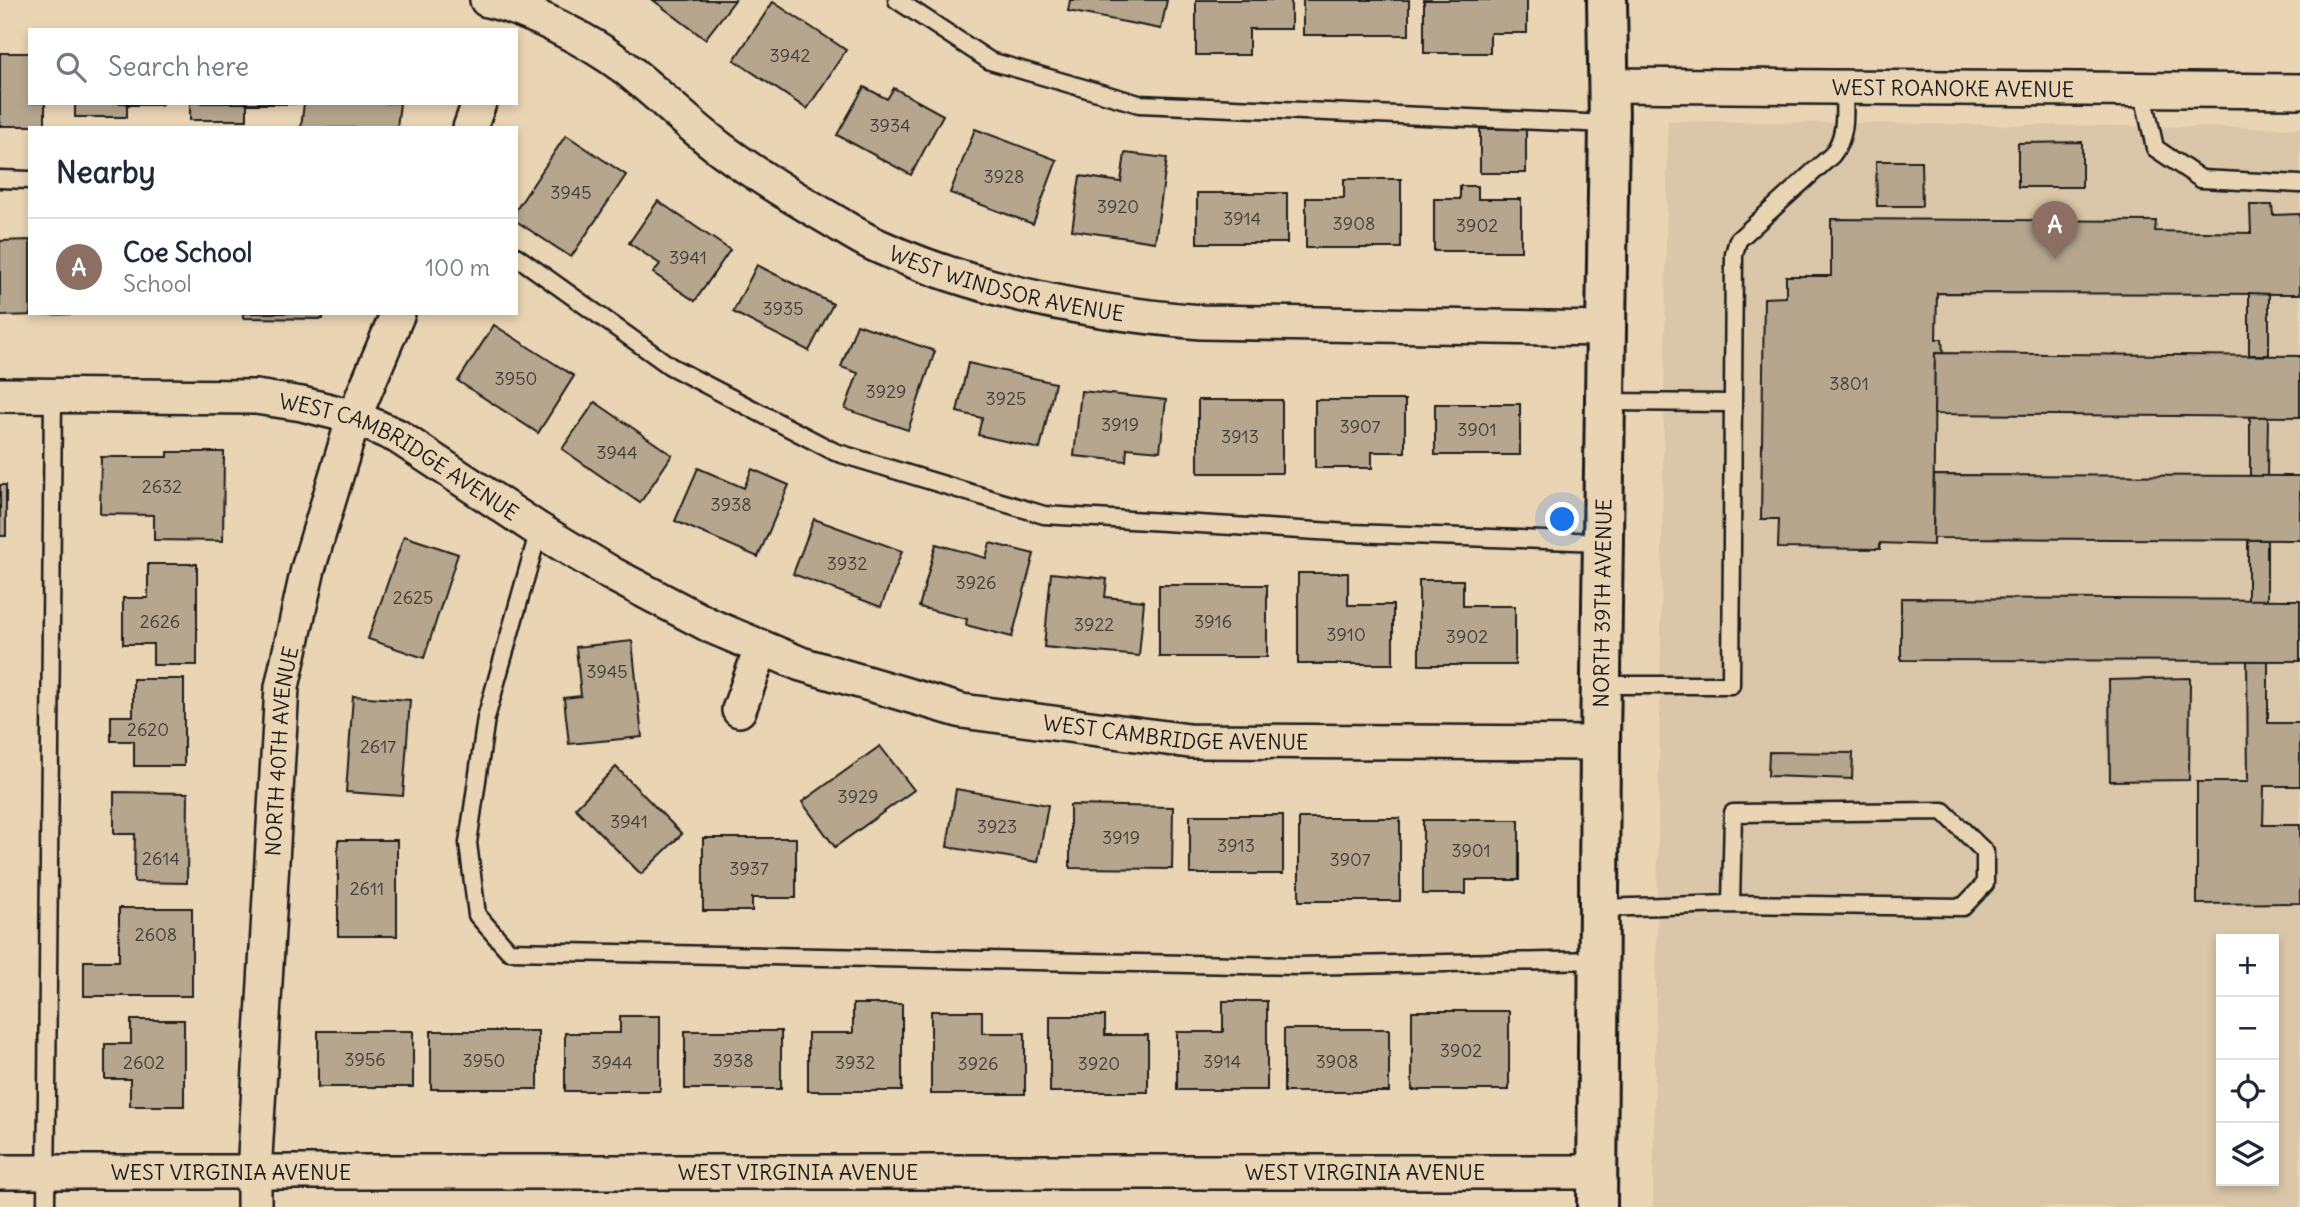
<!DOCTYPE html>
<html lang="en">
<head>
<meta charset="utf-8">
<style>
  body { margin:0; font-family:Delius,sans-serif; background:#f6f6f7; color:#1f2937 }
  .controls { position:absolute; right:21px; bottom:21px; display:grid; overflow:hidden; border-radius:0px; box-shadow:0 4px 10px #0003 }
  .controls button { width:63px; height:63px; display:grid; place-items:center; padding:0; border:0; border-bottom:2px solid #e0e1e3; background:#fff; color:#1f2937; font:35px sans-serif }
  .you { position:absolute; left:1563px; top:520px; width:24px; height:24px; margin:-18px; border:5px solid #fff; border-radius:50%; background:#1a73e8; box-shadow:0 0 0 10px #1a73e833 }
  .badge { display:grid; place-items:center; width:46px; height:46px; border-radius:50%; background:#ea580c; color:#fff; font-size:23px; font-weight:700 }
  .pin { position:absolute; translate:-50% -58px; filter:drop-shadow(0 2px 4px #0008) }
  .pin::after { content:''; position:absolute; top:37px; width:24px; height:21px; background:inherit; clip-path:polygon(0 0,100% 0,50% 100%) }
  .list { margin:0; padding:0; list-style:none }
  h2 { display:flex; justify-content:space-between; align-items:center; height:91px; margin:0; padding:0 28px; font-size:30px }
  h2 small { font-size:23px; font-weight:400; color:#747a83 }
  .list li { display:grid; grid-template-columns:46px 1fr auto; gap:21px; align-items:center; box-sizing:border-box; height:98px; padding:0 28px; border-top:2px solid #e0e1e3 }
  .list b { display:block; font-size:26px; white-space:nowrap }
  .list p { margin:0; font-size:23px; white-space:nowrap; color:#747a83 }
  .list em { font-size:23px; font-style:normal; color:#747a83 }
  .icon { flex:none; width:38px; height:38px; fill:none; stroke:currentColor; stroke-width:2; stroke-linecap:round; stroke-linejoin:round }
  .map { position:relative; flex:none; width:2300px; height:1207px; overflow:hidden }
  .search { position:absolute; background:#fff; box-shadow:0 4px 10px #0003; left:28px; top:28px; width:490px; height:77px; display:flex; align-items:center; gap:18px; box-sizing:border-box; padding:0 24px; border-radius:0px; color:#747a83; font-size:26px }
  .panel { position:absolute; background:#fff; box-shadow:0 4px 10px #0003; left:28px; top:126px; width:490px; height:189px; border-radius:0px }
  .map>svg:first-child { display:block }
  .built { fill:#dac6a8; fill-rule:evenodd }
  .building { fill:#b6a68e; stroke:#1c1c1c; stroke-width:2 }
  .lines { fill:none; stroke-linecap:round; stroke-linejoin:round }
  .lane-casing { stroke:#1c1c1c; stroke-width:21 }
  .street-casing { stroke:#1c1c1c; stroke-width:38 }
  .secondary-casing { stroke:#1c1c1c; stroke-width:44 }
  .lane { stroke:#e9d4b3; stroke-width:16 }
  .street { stroke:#e9d4b3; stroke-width:33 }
  .secondary { stroke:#e9d4b3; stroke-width:38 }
  .labels { text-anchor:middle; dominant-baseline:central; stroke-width:5; stroke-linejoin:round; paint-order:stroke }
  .number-label { font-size:18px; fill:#423e38 }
  .street-label { font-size:21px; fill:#1c1c1c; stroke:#e9d4b3 }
</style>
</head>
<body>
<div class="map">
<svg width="2300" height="1207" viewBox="0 0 2300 1207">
  <rect width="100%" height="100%" fill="#e9d4b3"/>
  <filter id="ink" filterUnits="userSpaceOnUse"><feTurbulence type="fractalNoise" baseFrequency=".0143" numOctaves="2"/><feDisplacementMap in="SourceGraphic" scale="14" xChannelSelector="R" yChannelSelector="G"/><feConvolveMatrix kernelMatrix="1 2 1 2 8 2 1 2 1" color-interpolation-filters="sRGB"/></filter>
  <g filter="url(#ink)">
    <path class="built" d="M1668,121L2300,128V1207H1653ZM2221,939H2274V1181H2221Z"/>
    <g class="building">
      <path d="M653,0H735L705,39Z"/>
      <path d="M1070,0H1167L1161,29L1068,11Z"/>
      <path d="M1196,0H1291V29H1249V55H1196Z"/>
      <rect x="1303" y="0" width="106" height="35"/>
      <path d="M1424,0H1527V33H1490V53H1424Z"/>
      <path d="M773,2L846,50L807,109L734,60Z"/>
      <path d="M0,53H30V103H45V126H0Z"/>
      <path d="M864,87L887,99L894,88L943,115L911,175L837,135Z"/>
      <path d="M75,103H162V105H127V117H75Z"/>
      <path d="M190,103H296V104H247V120H190Z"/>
      <path d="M304,103H400L397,128H301Z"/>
      <path d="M975,129L1057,160L1033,224L950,193Z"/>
      <rect x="1480" y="129" width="46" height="44"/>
      <path d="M566,135L626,175L571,257L516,221V210Z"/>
      <path d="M2082,142V187H2018V143Z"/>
      <path d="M1125,153L1167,158L1155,242L1072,230L1080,176L1121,182Z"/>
      <path d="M1876,161H1921L1922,206H1877Z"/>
      <path d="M1344,179H1401V248H1306V198H1344Z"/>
      <path d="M1460,186H1478V199H1521V251H1434V199H1460Z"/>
      <rect x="1197" y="193" width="90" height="50"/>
      <path d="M658,201L730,250L695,301L653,273L660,264L629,243Z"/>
      <path d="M2250,205H2272L2273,215L2300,214V294L1937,293L1936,339H1942L1943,353H1935L1933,545L1880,543V549L1778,548L1779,519H1761L1764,298L1786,297V276H1831V219L2156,221L2155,231L2251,233Z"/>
      <path d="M30,240V313L76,314L0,316V241Z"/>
      <path d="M757,265L833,304L809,351L733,312Z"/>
      <path d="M2249,293L2269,294V355H2249Z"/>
      <path d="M243,313H323V319L243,318Z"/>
      <path d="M857,324L935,351L908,430L845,409L858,373L841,367Z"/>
      <path d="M494,325L574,376L538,433L458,381Z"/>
      <path d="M1935,353L2300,356V417L1934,414Z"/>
      <path d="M968,363L1055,383L1040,449L978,435L982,418L957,412Z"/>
      <path d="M1081,391L1166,400L1160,451L1127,448L1126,461L1074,456Z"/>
      <rect x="1198" y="400" width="84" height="73"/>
      <path d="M1315,400H1405V452H1372V468H1315Z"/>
      <path d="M595,402L672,455L640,503L562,449Z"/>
      <rect x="1435" y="404" width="85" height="51"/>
      <path d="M2250,417H2268L2267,476H2250Z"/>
      <path d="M168,452H224L223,541L154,540V515L100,514L101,457H168Z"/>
      <path d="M698,468L744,488L752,469L789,485L758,557L675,521Z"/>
      <path d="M1934,475L2300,476V540L1933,538Z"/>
      <rect x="0" y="485" width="6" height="51"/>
      <path d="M814,519L902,551L881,607L793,574Z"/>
      <path d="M404,536L458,554L424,658L368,639Z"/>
      <rect x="2248" y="540" width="19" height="60"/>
      <path d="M990,543L1034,554L1012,637L966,625L967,619L919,607L936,544L986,558Z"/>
      <path d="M148,564H197V665H153V644H123V598H148Z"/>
      <path d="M1051,573L1107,579L1105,597L1144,601L1139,656L1044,647Z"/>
      <path d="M1298,573H1348V605H1393V664H1298Z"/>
      <path d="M1419,580H1463V606H1515V665H1419Z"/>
      <rect x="1159" y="585" width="108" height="72"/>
      <path d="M1901,598L2300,600V661L1901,660Z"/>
      <path d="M632,641L642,737L569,744L564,698L581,696L576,647Z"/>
      <path d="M2247,661H2268V723H2300V786H2264L2263,825H2300V903L2197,904V782H2248Z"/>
      <path d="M2190,678L2189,780L2110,781L2109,680Z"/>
      <path d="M133,679H184V766H134V741H111V716H133Z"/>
      <path d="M353,696L410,700L403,796L346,792Z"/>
      <path d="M880,746L914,790L835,847L802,802Z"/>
      <path d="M1769,752L1853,753L1852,779L1768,776Z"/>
      <path d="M616,767L682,834L641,874L575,808Z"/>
      <path d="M956,789L1048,805L1038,862L947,847Z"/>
      <path d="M114,792L188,793L187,883L134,882L135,834H114Z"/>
      <path d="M1070,805L1173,807L1172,869L1070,868Z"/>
      <rect x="1190" y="815" width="93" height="59"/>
      <rect x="1299" y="818" width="101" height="83"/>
      <path d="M1423,820H1519V880H1466V894H1423Z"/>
      <path d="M703,838H796V898H752V911H703Z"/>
      <rect x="338" y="840" width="59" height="96"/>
      <path d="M119,908H192V996H84V961H119Z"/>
      <path d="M1223,1001H1267V1090H1177V1032H1223Z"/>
      <path d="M853,1004H902V1091H808V1033H853Z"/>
      <path d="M931,1011H982V1033H1025V1094H931Z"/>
      <rect x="1412" y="1011" width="97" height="79"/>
      <path d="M620,1016H660V1091H565V1033H620Z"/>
      <path d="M1050,1016H1105V1035H1148V1092H1050Z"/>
      <path d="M131,1020H184V1106H130V1079H105V1044H131Z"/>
      <rect x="1284" y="1029" width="105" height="63"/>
      <rect x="318" y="1031" width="95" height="56"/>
      <rect x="431" y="1031" width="107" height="58"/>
      <rect x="685" y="1031" width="96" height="58"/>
    </g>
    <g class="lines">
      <g class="lane-casing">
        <g id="lane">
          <path d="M897,0L990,61L1139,104L1609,124"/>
          <path d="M2142,89L2155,148L2201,179L2300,184"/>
          <path d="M0,179L30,180"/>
          <path d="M516,256L670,366L835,452L1044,515L1351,533L1602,542"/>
          <path d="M1605,402L1732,403"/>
          <path d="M539,530L486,718L468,843L477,915L509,951L1298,966L1599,960"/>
          <path d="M1601,685H1731L1734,254L1738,240L1832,155C1848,135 1844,111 1844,87"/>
          <path d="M1599,908L1731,904L1963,907L1985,884V852L1943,811L1733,813L1731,904"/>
          <path d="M46,1207L53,395"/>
        </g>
      </g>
      <g class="street-casing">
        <g id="street">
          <path id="s1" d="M487,0C528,9 590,41 624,67C657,93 687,123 721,149C756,175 794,198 832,220C847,229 862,239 878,246C979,292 1091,313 1201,322L1604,329"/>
          <path id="s2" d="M1607,85L2300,91"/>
          <path d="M470,128L479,103"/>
          <path id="s3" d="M0,395L256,397L302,404L354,417L397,436L539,530L612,574L711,626L801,664L962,711L1189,741L1600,743"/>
          <path d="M739,710L761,649"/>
          <path id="s4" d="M0,1172H1597"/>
          <path id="s5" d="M254,1207V1174L282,687L308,569L354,417L398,313"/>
        </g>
      </g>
      <g class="secondary-casing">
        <g id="secondary">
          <path id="s6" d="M1597,1207L1600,743L1609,124L1607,0"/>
        </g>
      </g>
      <use href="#lane" class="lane"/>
      <use href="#street" class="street"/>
      <use href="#secondary" class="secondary"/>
    </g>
  </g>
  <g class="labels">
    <g class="number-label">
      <text x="790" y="55">3942</text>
      <text x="890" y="125">3934</text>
      <text x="1004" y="176">3928</text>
      <text x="571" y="192">3945</text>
      <text x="1118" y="206">3920</text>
      <text x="1242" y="218">3914</text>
      <text x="1354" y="223">3908</text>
      <text x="1477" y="225">3902</text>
      <text x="688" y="257">3941</text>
      <text x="783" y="308">3935</text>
      <text x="516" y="378">3950</text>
      <text x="1849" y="383">3801</text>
      <text x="886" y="391">3929</text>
      <text x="1006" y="398">3925</text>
      <text x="1120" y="424">3919</text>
      <text x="1360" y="426">3907</text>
      <text x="1477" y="429">3901</text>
      <text x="1240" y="436">3913</text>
      <text x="617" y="452">3944</text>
      <text x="162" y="486">2632</text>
      <text x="731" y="504">3938</text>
      <text x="847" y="563">3932</text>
      <text x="976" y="582">3926</text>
      <text x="413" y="597">2625</text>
      <text x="160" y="621">2626</text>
      <text x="1213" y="621">3916</text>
      <text x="1094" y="624">3922</text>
      <text x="1346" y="634">3910</text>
      <text x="1467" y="636">3902</text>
      <text x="607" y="671">3945</text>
      <text x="148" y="729">2620</text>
      <text x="378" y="746">2617</text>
      <text x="858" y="796">3929</text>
      <text x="629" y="821">3941</text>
      <text x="997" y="826">3923</text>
      <text x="1121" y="837">3919</text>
      <text x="1236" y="845">3913</text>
      <text x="1471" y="850">3901</text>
      <text x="161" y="858">2614</text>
      <text x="1350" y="859">3907</text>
      <text x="749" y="868">3937</text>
      <text x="367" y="888">2611</text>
      <text x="156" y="934">2608</text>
      <text x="1461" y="1050">3902</text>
      <text x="365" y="1059">3956</text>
      <text x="484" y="1060">3950</text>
      <text x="733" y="1060">3938</text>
      <text x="1222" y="1061">3914</text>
      <text x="1337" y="1061">3908</text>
      <text x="144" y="1062">2602</text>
      <text x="612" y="1062">3944</text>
      <text x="855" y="1062">3932</text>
      <text x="978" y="1063">3926</text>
      <text x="1099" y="1063">3920</text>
    </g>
    <g class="street-label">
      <text stroke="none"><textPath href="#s2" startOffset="346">WEST ROANOKE AVENUE</textPath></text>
      <text stroke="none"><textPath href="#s1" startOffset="600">WEST WINDSOR AVENUE</textPath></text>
      <text stroke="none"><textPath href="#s3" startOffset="413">WEST CAMBRIDGE AVENUE</textPath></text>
      <text stroke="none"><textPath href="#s6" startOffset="604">NORTH 39TH AVENUE</textPath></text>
      <text stroke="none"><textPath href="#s3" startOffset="1251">WEST CAMBRIDGE AVENUE</textPath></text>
      <text stroke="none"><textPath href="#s5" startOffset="457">NORTH 40TH AVENUE</textPath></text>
      <text stroke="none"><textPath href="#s4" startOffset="1365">WEST VIRGINIA AVENUE</textPath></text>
      <text stroke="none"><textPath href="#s4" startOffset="231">WEST VIRGINIA AVENUE</textPath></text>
      <text stroke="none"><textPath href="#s4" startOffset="798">WEST VIRGINIA AVENUE</textPath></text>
    </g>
  </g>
</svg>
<div class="controls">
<button>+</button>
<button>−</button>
<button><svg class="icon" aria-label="locate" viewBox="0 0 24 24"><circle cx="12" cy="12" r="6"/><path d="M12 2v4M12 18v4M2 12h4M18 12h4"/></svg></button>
<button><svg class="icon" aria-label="layers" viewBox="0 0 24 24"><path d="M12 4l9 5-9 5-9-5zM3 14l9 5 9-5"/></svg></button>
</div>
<div class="you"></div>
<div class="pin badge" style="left:2055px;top:259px;background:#8d6e63">A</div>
<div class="search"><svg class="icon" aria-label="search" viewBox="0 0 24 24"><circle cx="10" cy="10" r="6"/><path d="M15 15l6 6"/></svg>Search here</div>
<section class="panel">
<h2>Nearby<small></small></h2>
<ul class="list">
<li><span class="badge" style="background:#8d6e63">A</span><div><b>Coe School</b><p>School</p></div><em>100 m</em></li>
</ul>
</section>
</div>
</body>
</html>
